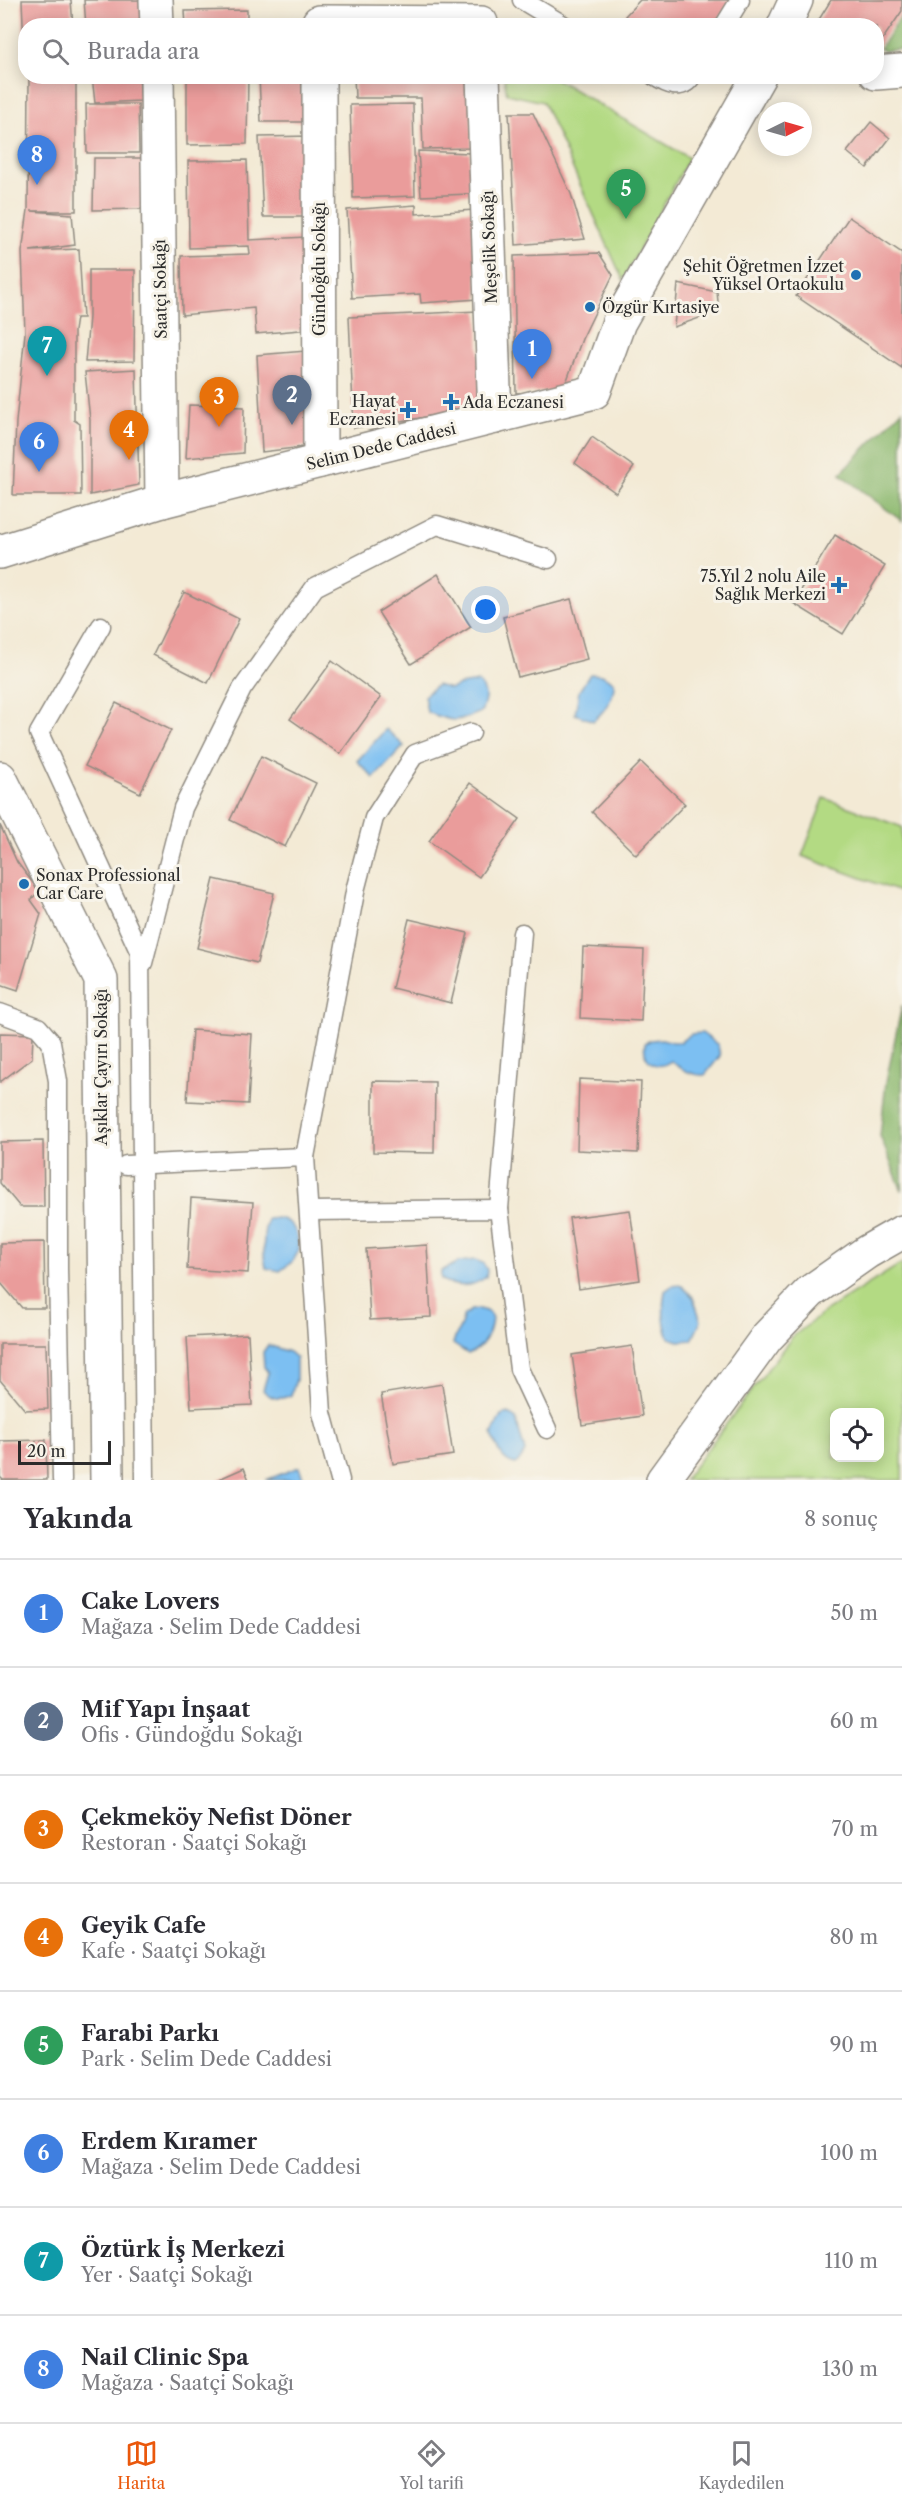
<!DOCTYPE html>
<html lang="tr">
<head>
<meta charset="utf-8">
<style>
  body { margin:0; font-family:"Libre Caslon Text",serif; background:#f2f2f3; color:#2b2b33 }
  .controls { position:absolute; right:18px; bottom:18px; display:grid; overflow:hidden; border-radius:12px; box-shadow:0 3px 15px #0003 }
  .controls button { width:54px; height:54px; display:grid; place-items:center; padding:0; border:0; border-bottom:2px solid #e1e1e2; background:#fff; color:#2b2b33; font:30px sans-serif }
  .compass { position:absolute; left:758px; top:102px; width:54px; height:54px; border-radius:50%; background:#fff; box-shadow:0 3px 15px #0003; rotate:85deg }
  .scale { position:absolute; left:18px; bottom:15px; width:93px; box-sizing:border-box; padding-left:6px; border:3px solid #2b2b2b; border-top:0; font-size:16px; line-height:21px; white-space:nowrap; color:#2b2b2b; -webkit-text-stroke:4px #f7f3e8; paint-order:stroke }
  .you { position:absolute; left:486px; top:610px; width:21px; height:21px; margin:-15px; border:4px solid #fff; border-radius:50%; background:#1a73e8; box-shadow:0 0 0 9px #1a73e833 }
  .badge { display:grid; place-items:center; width:39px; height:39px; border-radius:50%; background:#ea580c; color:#fff; font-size:20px; font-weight:700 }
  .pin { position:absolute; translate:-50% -50px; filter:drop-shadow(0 2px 3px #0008) }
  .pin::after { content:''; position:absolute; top:32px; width:21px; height:18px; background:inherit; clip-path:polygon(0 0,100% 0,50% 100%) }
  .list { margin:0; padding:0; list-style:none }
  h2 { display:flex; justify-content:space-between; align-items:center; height:78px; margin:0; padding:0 24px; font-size:26px }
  h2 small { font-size:20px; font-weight:400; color:#7c7c81 }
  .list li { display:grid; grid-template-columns:39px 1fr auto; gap:18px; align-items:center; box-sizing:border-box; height:108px; padding:0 24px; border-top:2px solid #e1e1e2 }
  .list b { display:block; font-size:22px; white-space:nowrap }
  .list p { margin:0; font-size:20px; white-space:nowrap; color:#7c7c81 }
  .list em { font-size:20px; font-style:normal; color:#7c7c81 }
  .icon { flex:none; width:33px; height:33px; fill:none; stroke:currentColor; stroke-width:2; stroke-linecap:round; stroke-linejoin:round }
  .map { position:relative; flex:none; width:902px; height:1480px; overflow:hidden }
  .search { position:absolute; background:#fff; box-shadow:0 3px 15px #0003; left:18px; right:18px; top:18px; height:66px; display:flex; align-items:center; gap:15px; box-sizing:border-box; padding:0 21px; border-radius:24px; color:#7c7c81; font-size:22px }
  .sheet { height:942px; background:#fff }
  nav { display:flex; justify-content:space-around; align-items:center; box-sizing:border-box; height:84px; border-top:2px solid #e1e1e2; background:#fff; font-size:16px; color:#7c7c81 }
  nav a { display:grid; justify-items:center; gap:3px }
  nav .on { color:#ea580c }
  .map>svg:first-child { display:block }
  .green { fill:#b3da83; stroke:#6f8257; stroke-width:1.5; fill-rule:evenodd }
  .forest { fill:#8eba71; stroke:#5c724e; stroke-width:1.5 }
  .water { fill:#7cbff2; stroke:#54758e; stroke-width:1.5 }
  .building { fill:#ea9c9b }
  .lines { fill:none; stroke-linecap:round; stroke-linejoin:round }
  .lane-casing { stroke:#8f8a80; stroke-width:21 }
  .street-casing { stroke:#8f8a80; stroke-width:36 }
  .secondary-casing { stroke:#8f8a80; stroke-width:36 }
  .lane { stroke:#fff; stroke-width:18 }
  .street { stroke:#fff; stroke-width:33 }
  .secondary { stroke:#fff; stroke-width:33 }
  .poi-dot { fill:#1f6fb2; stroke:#f7f3e8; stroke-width:2 }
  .labels { text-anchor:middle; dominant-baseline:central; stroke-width:6; stroke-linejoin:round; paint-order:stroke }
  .street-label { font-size:16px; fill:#2b2b2b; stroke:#f7f3e8 }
  .poi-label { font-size:16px; fill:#2b2b2b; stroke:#f7f3e8; text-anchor:end }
</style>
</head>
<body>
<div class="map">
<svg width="902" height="1480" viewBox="0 0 902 1480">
  <rect width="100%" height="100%" fill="#f7f3e8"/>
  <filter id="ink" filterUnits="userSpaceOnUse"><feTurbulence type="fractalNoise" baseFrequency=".0167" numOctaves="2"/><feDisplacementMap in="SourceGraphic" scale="12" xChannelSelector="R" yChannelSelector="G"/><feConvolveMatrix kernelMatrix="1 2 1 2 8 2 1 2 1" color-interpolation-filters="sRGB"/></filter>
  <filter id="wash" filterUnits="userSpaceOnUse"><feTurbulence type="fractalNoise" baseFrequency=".008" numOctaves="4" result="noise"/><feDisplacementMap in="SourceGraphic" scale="24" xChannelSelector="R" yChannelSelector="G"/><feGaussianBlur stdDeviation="1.35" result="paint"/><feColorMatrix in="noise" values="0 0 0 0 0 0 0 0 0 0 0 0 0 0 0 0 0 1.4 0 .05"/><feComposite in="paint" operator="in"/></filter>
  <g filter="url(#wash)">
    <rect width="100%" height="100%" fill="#f3ead5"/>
    <g class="green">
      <path d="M504,77H550L556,79L689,158L623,280L543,102L507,94Z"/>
      <path d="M824,798L902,827V893L802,856Z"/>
      <path d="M902,1263V1480H684L792,1337L827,1310ZM880,1412V1458H834V1412Z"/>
    </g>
    <g class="forest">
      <path d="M902,15V49L884,51L880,48Z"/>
      <path d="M902,410V521L840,474Z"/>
      <path d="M902,1005V1191L880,1136L886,1082Z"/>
    </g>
    <g class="water">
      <path d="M590,674L602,675L614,682C615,697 604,712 593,721L575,714L579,691Z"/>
      <path d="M478,682C488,692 486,700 481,712C455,723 452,722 427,712L424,696L437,685L451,689L459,685Z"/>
      <path d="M386,729L404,746L374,778L357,761Z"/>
      <path d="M702,1033L718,1045L720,1056L705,1075C693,1076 680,1069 671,1061C655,1072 642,1060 645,1043L651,1040L662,1039L673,1042H680L691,1034Z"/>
      <path d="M278,1218C295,1222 298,1234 299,1250L293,1261L280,1271L266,1268C263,1253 263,1234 267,1219Z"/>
      <path d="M475,1260L483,1263L487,1270L486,1277C472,1288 455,1288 441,1279V1271L459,1262Z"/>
      <path d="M681,1285L693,1297L701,1321L692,1340L679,1341L669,1338C663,1324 662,1306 665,1291L672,1286Z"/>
      <path d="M480,1309L488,1312L492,1317C491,1335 484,1347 468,1354L453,1344C455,1333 463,1327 463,1316L471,1310Z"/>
      <path d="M268,1345L289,1352L296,1358V1380L291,1395C280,1400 272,1400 263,1390L268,1373L264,1367L263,1352Z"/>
      <path d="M508,1413L516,1419L525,1452L520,1460L515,1464C501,1461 496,1446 492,1434L501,1415Z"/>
      <path d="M299,1467L304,1480H266Z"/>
    </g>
    <g id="blocks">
      <g class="building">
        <path d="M22,0H71L73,26H26V46H24Z"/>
        <path d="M84,0H149L142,26H86Z"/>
        <path d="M640,0H731L715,26H634L625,16Z"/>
        <path d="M831,0H902V11L876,49V26H815Z"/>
        <path d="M247,10V26H186L185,11Z"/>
        <path d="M29,76H76V211H31L72,214L75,245L30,251L79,249L83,318H76L74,331V420L80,424L81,495H13L16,422L25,333L22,252L28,210Z"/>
        <path d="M92,76H139L141,101L95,103Z"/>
        <path d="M187,76H248L247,144L187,145Z"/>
        <path d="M259,76H308V122H261Z"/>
        <path d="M354,76H471L472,148L423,149L421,98H355Z"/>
        <path d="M86,104H138L139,153H87Z"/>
        <path d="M413,104L415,196L353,198L350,105Z"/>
        <path d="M509,113H533L571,194L585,239L516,245Z"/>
        <path d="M871,122L890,138L867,168L847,152Z"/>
        <path d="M311,136L312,217H263L259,137Z"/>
        <path d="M418,151L470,153V194L421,196Z"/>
        <path d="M94,158H144L142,209L93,210Z"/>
        <path d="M247,160L249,240L306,237L311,329L256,334L254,308L182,315L181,256L250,254L249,246L189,248L188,161Z"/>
        <path d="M416,205V214L474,210L478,299L421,303L420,294L352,298L347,210Z"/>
        <path d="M849,217L902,253V368L796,296Z"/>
        <path d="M599,253L613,275L582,339L563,391L516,393L514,256Z"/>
        <path d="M89,270H135L134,361L85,362L89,317Z"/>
        <path d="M678,284L717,292L719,311L674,327Z"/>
        <path d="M478,311L480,409L354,428L349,317Z"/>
        <path d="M306,351L311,446L262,452L257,355Z"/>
        <path d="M136,369L139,485L90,495V420L85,372Z"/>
        <path d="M189,405L244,407L243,453L186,458Z"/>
        <path d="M592,437L634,467L616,493L575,463Z"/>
        <path d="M835,535L885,566L843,634L793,603Z"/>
        <path d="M438,574L471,627L411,664L378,612Z"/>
        <path d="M184,592L239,619L208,683L153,655Z"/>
        <path d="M571,599L587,659L518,677L503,617Z"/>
        <path d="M332,661L381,697L340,754L290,719Z"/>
        <path d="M116,703L171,730L140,793L85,766Z"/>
        <path d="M261,756L316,783L285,847L230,820Z"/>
        <path d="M641,762L685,804L636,855L592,812Z"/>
        <path d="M470,783L520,819L479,877L429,841Z"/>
        <path d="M0,825L17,862L39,891L31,900L41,914L18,990L0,984Z"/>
        <path d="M214,879L274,893L257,963L197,948Z"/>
        <path d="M409,919L468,933L451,1003L392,988Z"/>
        <path d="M583,947L644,950L641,1021L580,1018Z"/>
        <path d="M192,1030L252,1034L248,1104L187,1101Z"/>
        <path d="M0,1033L33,1034L32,1058L0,1082Z"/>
        <path d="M579,1079L641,1082L638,1153L577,1150Z"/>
        <path d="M373,1081L435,1082L434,1153L373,1152Z"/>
        <path d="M43,1141L44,1207H20L0,1183V1142Z"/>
        <path d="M191,1198L253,1202L248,1273L187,1269Z"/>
        <path d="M630,1210L640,1280L579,1289L569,1218Z"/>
        <path d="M44,1242L45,1308H22L0,1282V1243Z"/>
        <path d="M427,1245L431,1317L370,1320L366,1249Z"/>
        <path d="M248,1334L252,1405L191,1408L187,1337Z"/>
        <path d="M0,1344H46L48,1409L25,1410L0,1380Z"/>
        <path d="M632,1346L642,1416L582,1425L572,1355Z"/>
        <path d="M442,1384L453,1455L393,1464L381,1394Z"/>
        <path d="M46,1440L47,1480H3L0,1477V1441Z"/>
        <path d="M244,1468L249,1480H217Z"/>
      </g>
    </g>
  </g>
  <g filter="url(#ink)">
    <use href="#blocks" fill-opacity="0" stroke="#8f8a80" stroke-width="1.5"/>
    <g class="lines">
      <g class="lane-casing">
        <g id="lane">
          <path d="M522,0L565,26"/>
          <path d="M724,26L740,0"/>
          <path d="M654,76C666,84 682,92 692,76"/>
          <path d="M101,626L39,733L140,953L145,1480"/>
          <path d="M143,963L183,808L242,689L315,587L437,525L548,559"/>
          <path d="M0,1013L38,1027L51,1042L58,1081V1268L62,1480"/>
          <path d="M305,1157L356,887L374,818L415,754L471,733"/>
          <path d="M126,1165L305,1157L322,1413L340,1480"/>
          <path d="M499,1209L522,933"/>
          <path d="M309,1211L499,1209L519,1369L547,1429"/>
        </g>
      </g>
      <g class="street-casing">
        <g id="street">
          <path d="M156,0L157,26"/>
          <path d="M319,22L481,23V26"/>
          <path d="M876,73L902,71"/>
          <path d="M157,76L162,501"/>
          <path d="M319,76L320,461"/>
          <path d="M483,76L495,417"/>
          <path d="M0,778L101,980L107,1480"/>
          <path d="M663,1480L767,1337L810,1292L867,1252L902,1232"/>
        </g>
      </g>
      <g class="secondary-casing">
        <g id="secondary">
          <path d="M784,26L796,0"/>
          <path d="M0,552L162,501L594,392L619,322L759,76"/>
        </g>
      </g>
      <use href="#lane" class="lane"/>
      <use href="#street" class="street"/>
      <use href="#secondary" class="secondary"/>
    </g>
  </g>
  <g class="poi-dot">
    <circle cx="856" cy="275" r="6"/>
    <circle cx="590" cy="307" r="6"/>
    <path d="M448 393h6v6h6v6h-6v6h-6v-6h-6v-6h6z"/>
    <path d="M405 401h6v6h6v6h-6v6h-6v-6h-6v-6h6z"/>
    <path d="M836 576h6v6h6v6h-6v6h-6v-6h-6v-6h6z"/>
    <circle cx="24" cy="884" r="6"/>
  </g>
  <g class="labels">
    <g class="street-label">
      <text transform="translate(489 247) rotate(-92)">Meşelik Sokağı</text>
      <text transform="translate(319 269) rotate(-90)">Gündoğdu Sokağı</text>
      <text transform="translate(160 289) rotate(-91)">Saatçi Sokağı</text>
      <text transform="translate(381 446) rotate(-14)">Selim Dede Caddesi</text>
      <text transform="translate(101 1067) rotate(-90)">Aşıklar Çayırı Sokağı</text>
    </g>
    <g class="poi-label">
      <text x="844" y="266">Şehit Öğretmen İzzet<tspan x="844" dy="18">Yüksel Ortaokulu</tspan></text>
      <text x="602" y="307" text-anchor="start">Özgür Kırtasiye</text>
      <text x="396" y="401">Hayat<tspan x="396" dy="18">Eczanesi</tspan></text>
      <text x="463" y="402" text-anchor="start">Ada Eczanesi</text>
      <text x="826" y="576">75.Yıl 2 nolu Aile<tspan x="826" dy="18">Sağlık Merkezi</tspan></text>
      <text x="36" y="875" text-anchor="start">Sonax Professional<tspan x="36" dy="18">Car Care</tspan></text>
    </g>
  </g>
</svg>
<div class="controls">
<button><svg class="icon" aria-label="locate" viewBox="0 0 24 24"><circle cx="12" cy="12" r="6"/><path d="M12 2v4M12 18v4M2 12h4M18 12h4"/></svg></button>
</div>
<svg class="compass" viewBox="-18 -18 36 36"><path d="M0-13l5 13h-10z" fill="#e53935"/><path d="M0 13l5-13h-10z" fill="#7c7c81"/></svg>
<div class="scale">20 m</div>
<div class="you"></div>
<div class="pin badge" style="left:532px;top:379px;background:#3f7fe0">1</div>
<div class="pin badge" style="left:292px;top:425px;background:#5c6f8a">2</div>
<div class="pin badge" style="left:219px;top:427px;background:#e8710a">3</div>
<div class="pin badge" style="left:129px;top:460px;background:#e8710a">4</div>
<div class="pin badge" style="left:626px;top:219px;background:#2e9e5b">5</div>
<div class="pin badge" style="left:39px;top:472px;background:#3f7fe0">6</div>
<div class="pin badge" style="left:47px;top:376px;background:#0f9aa8">7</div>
<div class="pin badge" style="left:37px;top:185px;background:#3f7fe0">8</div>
<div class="search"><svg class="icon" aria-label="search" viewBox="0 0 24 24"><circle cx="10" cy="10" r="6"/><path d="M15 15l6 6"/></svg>Burada ara</div>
</div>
<section class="sheet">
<h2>Yakında<small>8 sonuç</small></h2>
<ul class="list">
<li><span class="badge" style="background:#3f7fe0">1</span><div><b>Cake Lovers</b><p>Mağaza · Selim Dede Caddesi</p></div><em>50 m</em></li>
<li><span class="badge" style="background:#5c6f8a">2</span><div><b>Mif Yapı İnşaat</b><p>Ofis · Gündoğdu Sokağı</p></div><em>60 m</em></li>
<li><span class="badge" style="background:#e8710a">3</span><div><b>Çekmeköy Nefist Döner</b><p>Restoran · Saatçi Sokağı</p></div><em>70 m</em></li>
<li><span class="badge" style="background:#e8710a">4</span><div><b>Geyik Cafe</b><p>Kafe · Saatçi Sokağı</p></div><em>80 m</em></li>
<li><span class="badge" style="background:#2e9e5b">5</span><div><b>Farabi Parkı</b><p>Park · Selim Dede Caddesi</p></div><em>90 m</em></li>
<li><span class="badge" style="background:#3f7fe0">6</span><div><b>Erdem Kıramer</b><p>Mağaza · Selim Dede Caddesi</p></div><em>100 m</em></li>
<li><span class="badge" style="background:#0f9aa8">7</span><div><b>Öztürk İş Merkezi</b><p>Yer · Saatçi Sokağı</p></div><em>110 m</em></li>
<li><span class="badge" style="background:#3f7fe0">8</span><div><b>Nail Clinic Spa</b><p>Mağaza · Saatçi Sokağı</p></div><em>130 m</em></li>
</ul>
</section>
<nav>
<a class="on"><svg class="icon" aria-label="map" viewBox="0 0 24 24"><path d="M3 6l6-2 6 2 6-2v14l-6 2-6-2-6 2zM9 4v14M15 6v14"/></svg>Harita</a>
<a><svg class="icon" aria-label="directions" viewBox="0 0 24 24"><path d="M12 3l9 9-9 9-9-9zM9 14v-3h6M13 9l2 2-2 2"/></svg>Yol tarifi</a>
<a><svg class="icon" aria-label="saved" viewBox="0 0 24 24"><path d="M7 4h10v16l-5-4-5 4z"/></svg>Kaydedilen</a>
</nav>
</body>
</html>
